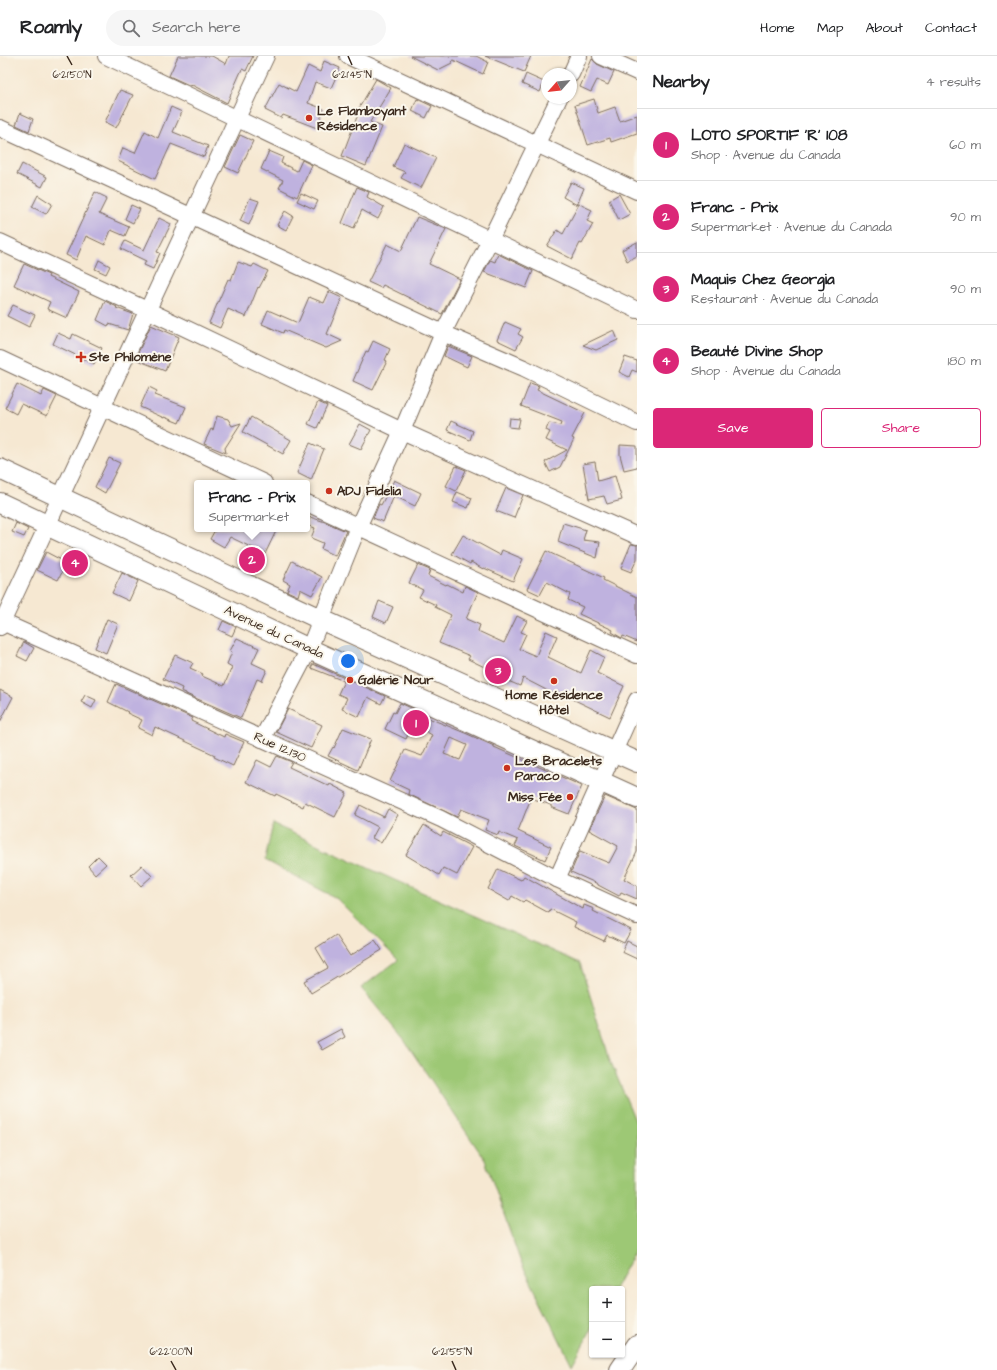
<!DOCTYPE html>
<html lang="en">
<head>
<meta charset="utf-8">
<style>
  body { margin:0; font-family:"Architects Daughter",sans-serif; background:#f6f6f6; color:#202124 }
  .controls { position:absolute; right:12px; bottom:12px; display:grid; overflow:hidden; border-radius:4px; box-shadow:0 1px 3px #0004 }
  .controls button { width:36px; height:36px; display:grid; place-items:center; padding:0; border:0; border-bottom:1px solid #e0e0e0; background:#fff; color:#202124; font:20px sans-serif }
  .compass { position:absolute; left:541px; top:12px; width:36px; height:36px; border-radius:50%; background:#fff; box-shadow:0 1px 3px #0004; rotate:243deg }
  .you { position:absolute; left:348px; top:605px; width:14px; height:14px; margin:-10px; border:3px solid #fff; border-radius:50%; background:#1a73e8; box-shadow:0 0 0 6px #1a73e833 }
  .badge { display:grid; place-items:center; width:26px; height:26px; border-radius:50%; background:#db2777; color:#fff; font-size:13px; font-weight:700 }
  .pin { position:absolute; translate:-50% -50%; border:2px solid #fff; box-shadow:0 1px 4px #0006 }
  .popup { position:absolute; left:194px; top:424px; width:116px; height:52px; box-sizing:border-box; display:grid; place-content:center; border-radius:4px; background:#fff; filter:drop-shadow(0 1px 3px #0005); font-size:13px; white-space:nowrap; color:#757577 }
  .popup b { font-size:15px; color:#202124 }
  .popup::after { content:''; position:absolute; left:50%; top:100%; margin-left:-8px; border:8px solid transparent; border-top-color:#fff }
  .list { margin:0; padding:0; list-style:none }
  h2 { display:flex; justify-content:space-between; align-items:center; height:52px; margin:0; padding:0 16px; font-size:17px }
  h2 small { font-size:13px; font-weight:400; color:#757577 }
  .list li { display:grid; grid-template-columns:26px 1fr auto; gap:12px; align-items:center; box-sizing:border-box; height:72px; padding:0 16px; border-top:1px solid #e0e0e0 }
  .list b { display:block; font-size:15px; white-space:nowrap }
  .list p { margin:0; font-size:13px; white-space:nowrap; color:#757577 }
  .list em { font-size:13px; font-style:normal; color:#757577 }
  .actions { display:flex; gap:8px; padding:12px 16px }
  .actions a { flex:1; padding:9px 0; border:1px solid #db2777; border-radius:4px; text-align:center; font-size:14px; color:#db2777 }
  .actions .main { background:#db2777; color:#fff }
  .icon { flex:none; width:22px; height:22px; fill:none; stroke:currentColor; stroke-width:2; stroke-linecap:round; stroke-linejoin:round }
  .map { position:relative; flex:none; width:637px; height:1314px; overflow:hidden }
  header { display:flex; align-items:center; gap:24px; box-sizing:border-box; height:56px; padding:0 20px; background:#fff; border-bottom:1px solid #e0e0e0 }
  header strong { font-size:19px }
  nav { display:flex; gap:22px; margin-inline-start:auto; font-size:14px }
  .search { width:280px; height:36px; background:#f6f6f6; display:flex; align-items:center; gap:10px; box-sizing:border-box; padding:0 14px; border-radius:22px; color:#757577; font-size:15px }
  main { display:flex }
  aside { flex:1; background:#fff }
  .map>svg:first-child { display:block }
  .green { fill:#9dc875; stroke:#6c794a }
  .building { fill:#bfb2df; fill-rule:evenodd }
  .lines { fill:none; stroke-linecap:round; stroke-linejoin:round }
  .minor-casing { stroke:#7c6c5d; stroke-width:18 }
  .major-casing { stroke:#7c6c5d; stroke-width:22 }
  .minor { stroke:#fff; stroke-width:16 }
  .major { stroke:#fff; stroke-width:20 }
  .ticks { fill:none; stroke:#3b2a1e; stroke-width:1.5 }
  .poi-dot { fill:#c8321e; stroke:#fbf7ec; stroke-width:1.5 }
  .labels { text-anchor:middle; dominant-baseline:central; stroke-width:4; stroke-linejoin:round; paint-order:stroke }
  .poi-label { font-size:13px; font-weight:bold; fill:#3b2a1e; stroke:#fbf7ec; text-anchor:start }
  .street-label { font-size:13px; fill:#3b2a1e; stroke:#fbf7ec }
  .ticks-label { font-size:10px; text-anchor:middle; fill:#3b2a1e; stroke:#fbf7ec; stroke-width:4; stroke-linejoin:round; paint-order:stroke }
</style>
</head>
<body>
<header>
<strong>Roamly</strong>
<div class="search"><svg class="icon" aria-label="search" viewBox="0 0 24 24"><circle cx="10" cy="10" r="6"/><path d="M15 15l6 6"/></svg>Search here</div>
<nav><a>Home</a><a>Map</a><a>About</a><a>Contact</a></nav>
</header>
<main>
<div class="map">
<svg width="637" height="1314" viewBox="0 0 637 1314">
  <rect width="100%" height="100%" fill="#fbf7ec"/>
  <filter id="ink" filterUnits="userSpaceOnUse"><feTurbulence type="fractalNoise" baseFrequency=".025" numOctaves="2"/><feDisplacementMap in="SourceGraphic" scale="8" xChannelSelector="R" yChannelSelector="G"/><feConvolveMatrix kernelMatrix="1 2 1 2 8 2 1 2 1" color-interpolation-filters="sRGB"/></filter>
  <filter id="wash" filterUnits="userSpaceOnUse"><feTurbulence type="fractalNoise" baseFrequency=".012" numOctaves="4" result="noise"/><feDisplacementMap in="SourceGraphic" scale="16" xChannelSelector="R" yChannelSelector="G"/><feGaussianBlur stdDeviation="0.9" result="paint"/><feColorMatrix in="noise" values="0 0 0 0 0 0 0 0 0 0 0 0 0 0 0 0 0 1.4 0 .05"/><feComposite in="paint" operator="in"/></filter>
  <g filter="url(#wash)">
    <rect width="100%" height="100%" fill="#f6e8d2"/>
    <path class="green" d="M273,768L379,817L580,907L610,1004L637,1069V1191L614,1233H592V1272L572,1309L520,1204L485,1104L404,984L361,932L398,904L336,842L265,804Z"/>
    <g id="blocks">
      <g class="building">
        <path d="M178,0H212L226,8L229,0H253L246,15L242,13L227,47L192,29L191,30L169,20Z"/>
        <path d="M410,0H476L488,6L483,18L453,4L452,7L438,14Z"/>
        <path d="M485,0H531L524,16Z"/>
        <path d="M592,3L597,8L614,16L608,29L597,24L591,36L580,31Z"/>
        <path d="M324,5L340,12L331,32L315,26L308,47L324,53L317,72L283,59L281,62L265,54L279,27L296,36L308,10L320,16Z"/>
        <path d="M526,18L544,26L540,36L522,28Z"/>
        <path d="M376,23L391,32L370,66L382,71L366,110L342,100L360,53L359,52Z"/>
        <path d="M120,34L133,39L116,72L105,66Z"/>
        <path d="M417,43L432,50L426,62L412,55Z"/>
        <path d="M594,43L598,57L615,51L620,65L637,59V77L611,86L610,82L588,89L575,49Z"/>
        <path d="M171,51L182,56L173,76L208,90L204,101L171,88L155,123L118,105L123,92L135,97L145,75L158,82Z"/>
        <path d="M20,57L33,63L29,75L16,69Z"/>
        <path d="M240,79L253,85L238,117L225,111Z"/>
        <path d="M404,87L436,102L421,132L401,122L405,116L393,111Z"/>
        <path d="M269,95L283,101L281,107L297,115L302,104L312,109L297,141L279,132L283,124L261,113Z"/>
        <path d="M22,108L47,121L42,131L17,118Z"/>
        <path d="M571,126L584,132L577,149L563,141Z"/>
        <path d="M357,131L369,136L367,141L384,151L378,163L362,154L354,172L342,167Z"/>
        <path d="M95,136L107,142L99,158L129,171L125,180L111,174L105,189L86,180L76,204L66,199Z"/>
        <path d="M301,137L318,145L314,153L297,145Z"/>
        <path d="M619,138L630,158L619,164L609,144Z"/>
        <path d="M38,139L52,148L46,158L32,151Z"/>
        <path d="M250,142L259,145L249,169L240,165Z"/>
        <path d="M579,148L592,154L587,165L593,168L582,188L580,187L572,203L547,190L557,174L563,178Z"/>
        <path d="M131,149L140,153L133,167L125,163Z"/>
        <path d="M285,155L293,160L286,174L277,169Z"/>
        <path d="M417,161L446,173L429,208L460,223L442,258L383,229L381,232L368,226L387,188L401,195Z"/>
        <path d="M159,162L171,168L157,196L160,197L153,213L144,209L146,205L121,193L125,185L144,194Z"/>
        <path d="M637,186V200L627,205L622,194Z"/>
        <path d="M498,198L533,215L526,232L484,216L490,204L495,206Z"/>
        <path d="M99,204L110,210L106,218L95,213Z"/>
        <path d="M238,206L252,211L254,208L268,215L259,232L258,231L246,261L228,253L220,272L209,267L228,223L231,224Z"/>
        <path d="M24,208L49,219L48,221L79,236L67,262L47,253L50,246L14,229Z"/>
        <path d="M329,236L342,242L327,278L342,285L326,292L284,274L283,277L262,268L268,254L298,267L309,241L324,247Z"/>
        <path d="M105,245L117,251L116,252L133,258L128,274L109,268L108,270L97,264Z"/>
        <path d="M13,249L35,259L29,271L7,260Z"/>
        <path d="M505,266L521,273L518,278L523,281L516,293L497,284Z"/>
        <path d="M151,269L179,281L165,315L135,303Z"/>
        <path d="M614,274L618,284L596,294L583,289Z"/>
        <path d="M58,277L71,283L73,278L102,292L94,308L53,288Z"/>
        <path d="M373,285L390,293L385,304L387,305L373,334L353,325L366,295L368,296Z"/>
        <path d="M448,290L472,300L467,311L444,300Z"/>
        <path d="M625,301L637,305V316L632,314L629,321L619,316Z"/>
        <path d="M530,327L539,330L537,334L585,357L572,382L574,383L560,411L550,416L545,406L567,394L546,384L550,376L546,374L549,367L561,369L562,366L521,350Z"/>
        <path d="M17,328L41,340L44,334L57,340L47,360L21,348L16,358L5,352Z"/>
        <path d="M149,331L157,335L155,339L186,351L179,367L164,361V362L140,351Z"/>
        <path d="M318,346L327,350L317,372L308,368Z"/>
        <path d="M217,360L228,363L232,370L241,367L225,392L226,397L204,388L211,373L213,374Z"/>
        <path d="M251,361L291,384L283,398L243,376Z"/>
        <path d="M510,362L520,363L518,372L509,371Z"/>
        <path d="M451,365L473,375L470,384L447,374Z"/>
        <path d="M360,368L371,374L361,393L349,388Z"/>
        <path d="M310,387L324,393L311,424L297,417Z"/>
        <path d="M620,389L637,390V411L624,414L620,399Z"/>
        <path d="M109,402L120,407L105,437L95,431Z"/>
        <path d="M595,406L598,425L615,420L622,444L607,448L604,440L589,443L583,408Z"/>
        <path d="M456,410L466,414L456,435L446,430Z"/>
        <path d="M394,424L421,437L415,450L394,440L383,466L373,462L379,448L381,449Z"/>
        <path d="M506,432L523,439L514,462L496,455Z"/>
        <path d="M457,436L472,442L468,452L453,446Z"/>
        <path d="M310,461L325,466L346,475L335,500L321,493L323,487L311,482L315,472L307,469Z"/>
        <path d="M16,467L28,473L24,481L12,476Z"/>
        <path d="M563,467L586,474L583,484L600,486L597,502L558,486Z"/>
        <path d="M214,473H277L265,498L230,481L224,491L210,483L215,474Z"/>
        <path d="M463,479L500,499L502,494L523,503L513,525L484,512L483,513L471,506L470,508L452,498Z"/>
        <path d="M631,488L637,489V503L631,516L621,512Z"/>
        <path d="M546,495L604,522L603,524L637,541V586L623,580L622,582L620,581L612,576L613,574L579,558L583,551L568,544L570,538L547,526L540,539L527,533Z"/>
        <path d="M46,496L67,507L58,524L37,514Z"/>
        <path d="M292,505L322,521L312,539L300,533L298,540L287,535L290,528L283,524Z"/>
        <path d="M418,509L430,514L428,520L446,529L447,528L463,536L465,530L478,536L466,563L480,569L478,575L504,587L517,560L527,565L521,576L526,578L519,593L536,600L546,575L557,580L548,601L581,617L591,594L604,601L597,617L624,630L610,661L558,636L556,639L523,622L520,630L508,625L509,623L468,603L470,600L439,587L451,559L435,551L436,549L419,541L423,534L409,527Z"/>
        <path d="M122,517L138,525L129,545L112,537Z"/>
        <path d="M379,545L393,551L386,567L373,561Z"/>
        <path d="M107,563L118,568L106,597L95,592Z"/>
        <path d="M223,565L236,571L232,580L219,574Z"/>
        <path d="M237,582L259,592L252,607L267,614L262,625L257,623L241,662L186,638V637L181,635L182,632L163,623L175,599L193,607L190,612L203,618L202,620L224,630L232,611L227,608L232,596L230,595Z"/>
        <path d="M24,586L34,592L27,605L17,600Z"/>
        <path d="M313,608L385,640L381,648L368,641L359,661L342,653L347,642L338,638L344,625L311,612Z"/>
        <path d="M116,628L193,662L191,665L224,681L225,678L244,686L233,710L214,701L215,699L155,671L152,679L138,672L142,664L127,657L128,656L108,646Z"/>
        <path d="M0,634L13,641L0,666Z"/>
        <path d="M85,639L96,644L92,652L81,646Z"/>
        <path d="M400,647L427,659L426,661L465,677L494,690V691L582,730L569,758L551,751V749L531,742L518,775L551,791L545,804L515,790L518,784L499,776L498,779L485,774L489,764L461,753L457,761L408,738L409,734L390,725L405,694L422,700L432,679L413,668L406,683L385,673L393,656L395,657ZM451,682L467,689L460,704L444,698Z"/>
        <path d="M288,653L322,669L311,692L276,676Z"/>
        <path d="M343,672L371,683L358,714L328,700L333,691L334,692Z"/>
        <path d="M277,700L292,706L289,711L329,730L330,728L347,737L335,761L305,746L303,751L276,738L275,740L246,726L257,704L271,711Z"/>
        <path d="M605,740L637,754V796L624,823L637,830V843L621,836L619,840L598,829V828L571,816L580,795L609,807L618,790L589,774Z"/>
        <path d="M360,749L384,761L388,753L398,759L381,787L372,782L378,771L355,759Z"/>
        <path d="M424,769L441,780L443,776L472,791L457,819L443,812L439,819L406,799Z"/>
        <path d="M98,800L106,808L95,818L88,810Z"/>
        <path d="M142,809L152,820L141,830L131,819Z"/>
        <path d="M498,813L521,824L524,820L583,853L584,849L594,853L593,855L631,874L624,887L607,879L604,885L574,871L576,866L550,853L549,857L525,844L523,846L512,840L509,845L488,833Z"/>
        <path d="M336,879L350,900L375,884L382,894L311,937L304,925L328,912L316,892Z"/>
        <path d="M627,885L637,890V903L622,896Z"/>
        <path d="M341,973L345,981L322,994L317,986Z"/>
      </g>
    </g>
  </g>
  <g filter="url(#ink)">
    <use href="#blocks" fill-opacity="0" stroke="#7c6c5d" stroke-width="1"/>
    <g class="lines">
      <g class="minor-casing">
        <g id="minor">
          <path d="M106,0L637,254"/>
          <path d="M348,0L637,135"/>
          <path d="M601,0L637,16"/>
          <path d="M571,18L579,0"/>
          <path d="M0,72L443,277L524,312L637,367"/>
          <path d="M0,186L147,254L402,375L637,480"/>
          <path d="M0,303L264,427"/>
          <path d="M307,447L637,599"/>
          <path d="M0,565L441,763L557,823L637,860"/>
          <path d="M0,571L266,0"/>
          <path d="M262,683L309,593L358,471L402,375L443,277L490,184L559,42"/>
          <path d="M557,823L637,644"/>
        </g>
      </g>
      <g class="major-casing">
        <g id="major">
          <path d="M0,413L320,563L637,706"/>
          <path d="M0,447L309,593L637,742"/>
          <path d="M620,1314L637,1289"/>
        </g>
      </g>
      <use href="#minor" class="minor"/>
      <use href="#major" class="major"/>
    </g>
  </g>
  <path class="ticks" d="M67,0L72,9M348,0L352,9M171,1305L176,1314M452,1305L456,1314"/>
  <g class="poi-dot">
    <circle cx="309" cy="62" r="4"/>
    <path d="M79 295h4v4h4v4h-4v4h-4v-4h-4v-4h4z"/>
    <circle cx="329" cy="435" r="4"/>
    <circle cx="350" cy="624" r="4"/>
    <circle cx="554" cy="625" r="4"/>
    <circle cx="507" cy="712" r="4"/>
    <circle cx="570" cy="741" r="4"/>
  </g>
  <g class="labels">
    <g class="poi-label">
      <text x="317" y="55">Le Flamboyant<tspan x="317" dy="15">Résidence</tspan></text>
      <text x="89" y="301">Ste Philomène</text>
      <text x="337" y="435">ADJ Fidelia</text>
      <text x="358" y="624">Galérie Nour</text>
      <text x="554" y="639" text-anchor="middle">Home Résidence<tspan x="554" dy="15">Hôtel</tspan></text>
      <text x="515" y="705">Les Bracelets<tspan x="515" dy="15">Paraco</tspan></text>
      <text x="562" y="741" text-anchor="end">Miss Fée</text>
    </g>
    <g class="street-label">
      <text transform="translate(274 576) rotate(25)">Avenue du Canada</text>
      <text transform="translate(280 691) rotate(24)">Rue 12.130</text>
    </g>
  </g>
  <g class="ticks-label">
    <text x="72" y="22">6°21'50"N</text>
    <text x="352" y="22">6°21'45"N</text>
    <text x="171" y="1299">6°22'00"N</text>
    <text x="452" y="1299">6°21'55"N</text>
  </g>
</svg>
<div class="controls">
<button>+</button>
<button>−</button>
</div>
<svg class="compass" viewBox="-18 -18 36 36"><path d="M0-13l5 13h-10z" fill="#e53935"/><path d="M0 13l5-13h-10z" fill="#757577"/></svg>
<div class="you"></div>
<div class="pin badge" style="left:416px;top:667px">1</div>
<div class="pin badge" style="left:252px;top:504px">2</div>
<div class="popup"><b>Franc - Prix</b>Supermarket</div>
<div class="pin badge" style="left:498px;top:615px">3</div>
<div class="pin badge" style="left:75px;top:507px">4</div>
</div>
<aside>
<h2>Nearby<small>4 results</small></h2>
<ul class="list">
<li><span class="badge">1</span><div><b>LOTO SPORTIF 'R' 108</b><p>Shop · Avenue du Canada</p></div><em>60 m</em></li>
<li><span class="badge">2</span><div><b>Franc - Prix</b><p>Supermarket · Avenue du Canada</p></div><em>90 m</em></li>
<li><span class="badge">3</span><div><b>Maquis Chez Georgia</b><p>Restaurant · Avenue du Canada</p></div><em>90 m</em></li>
<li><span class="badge">4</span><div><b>Beauté Divine Shop</b><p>Shop · Avenue du Canada</p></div><em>180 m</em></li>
</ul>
<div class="actions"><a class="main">Save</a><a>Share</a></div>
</aside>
</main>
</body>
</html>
